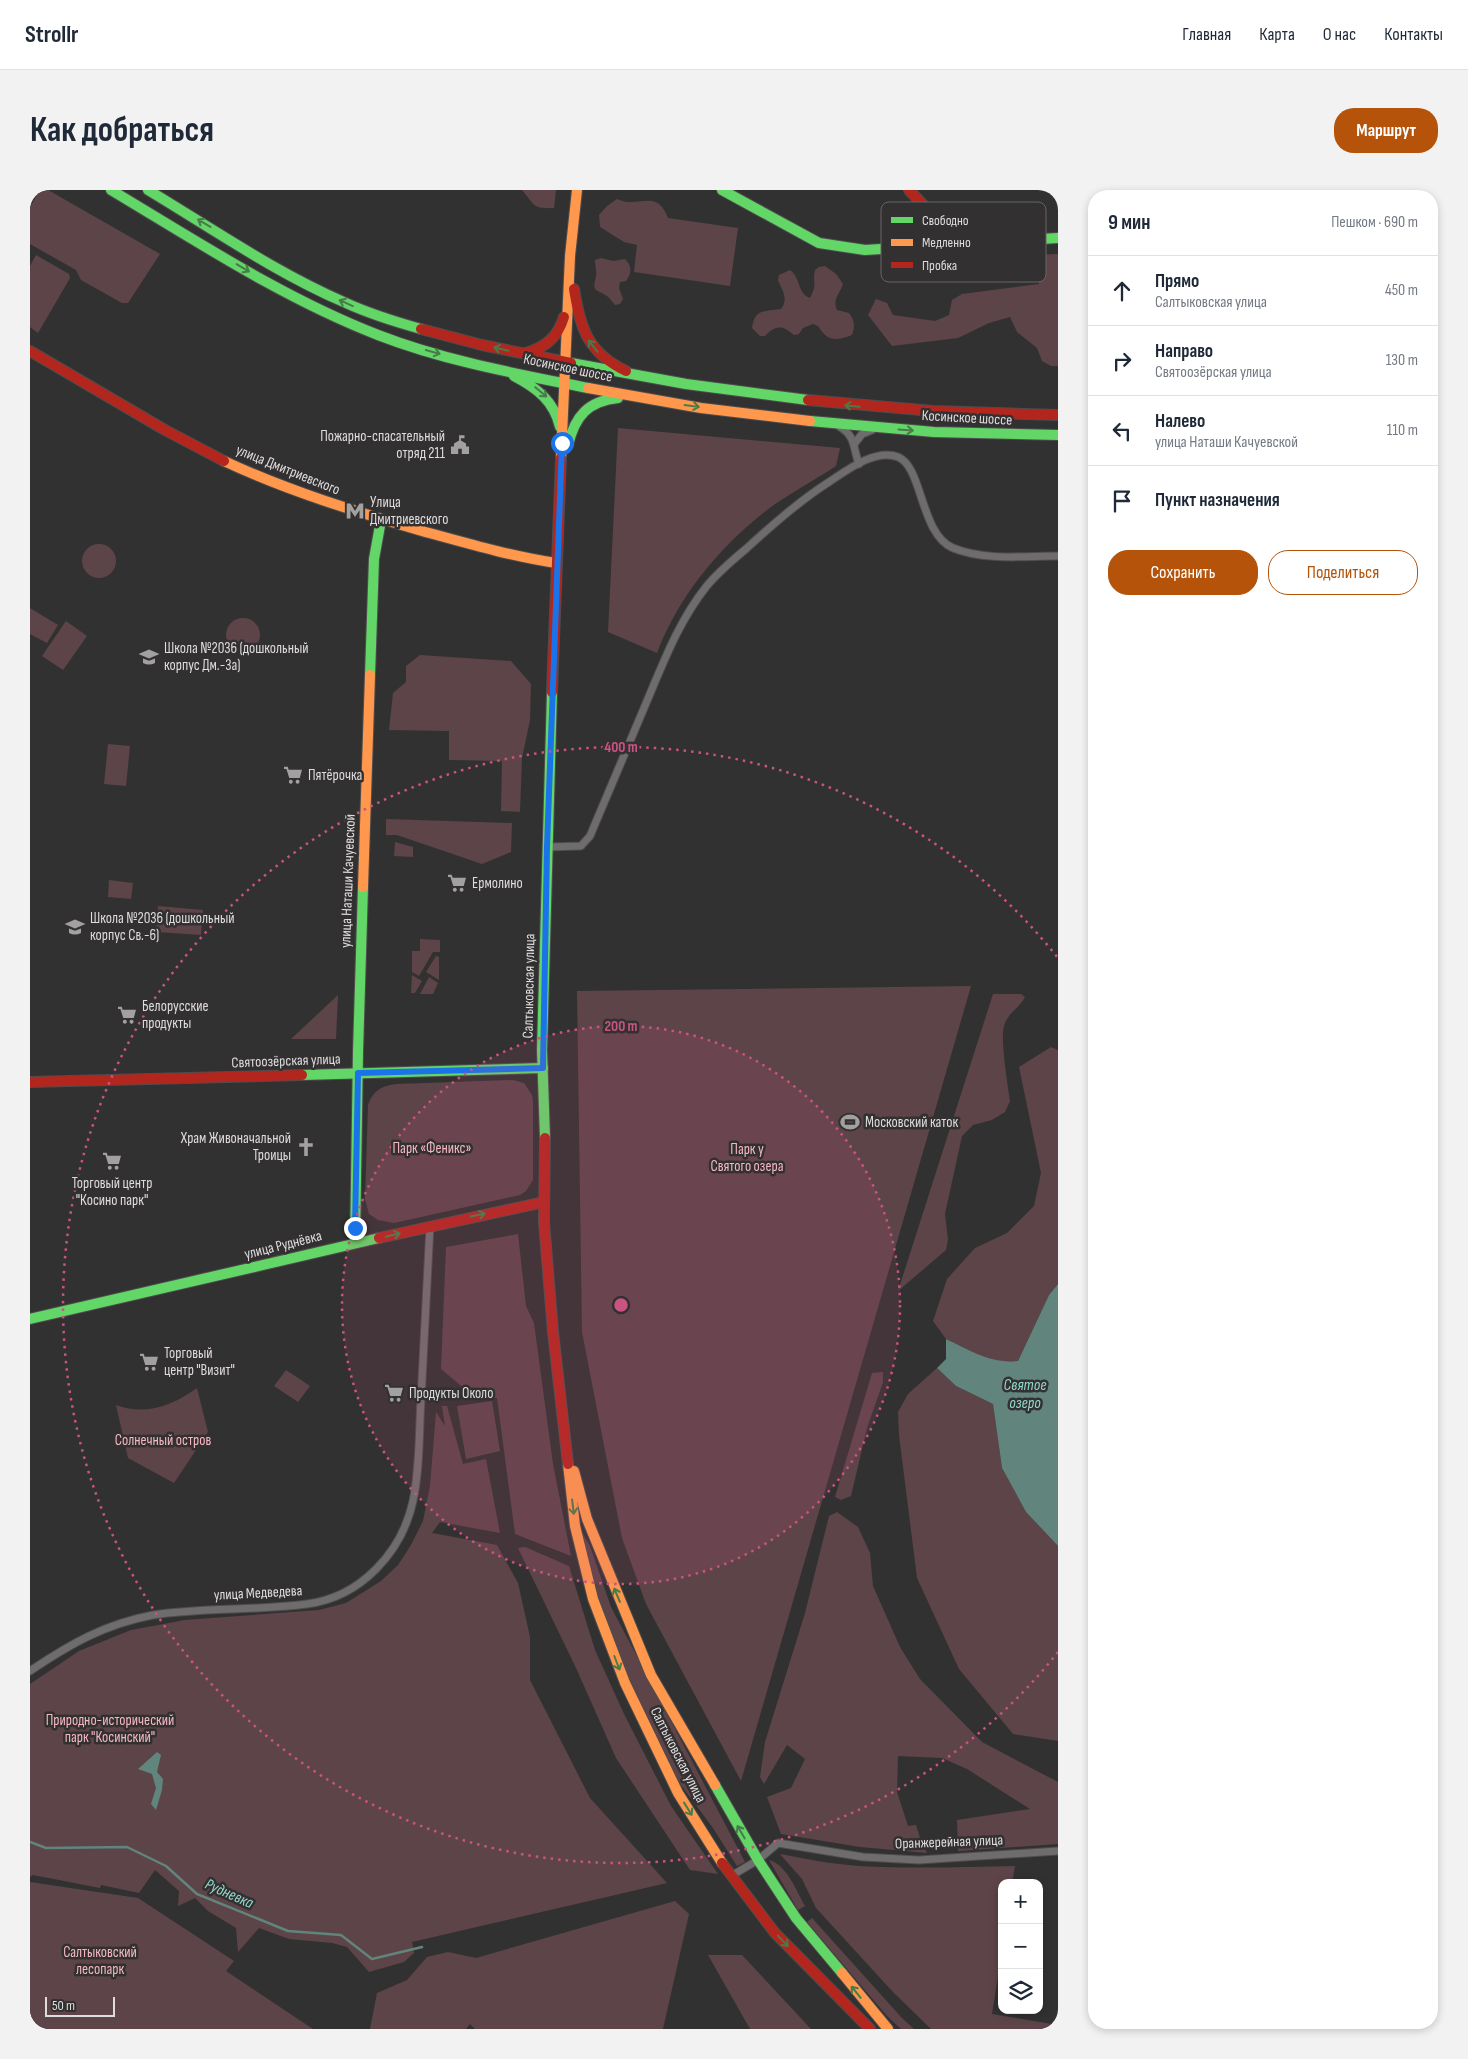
<!DOCTYPE html>
<html lang="ru">
<head>
<meta charset="utf-8">
<style>
  body { margin:0; font-family:"Sofia Sans Condensed",sans-serif; background:#f2f2f3; color:#1f2937 }
  .controls { position:absolute; right:15px; bottom:15px; display:grid; overflow:hidden; border-radius:10px; box-shadow:0 2px 8px #0003 }
  .controls button { width:45px; height:45px; display:grid; place-items:center; padding:0; border:0; border-bottom:1px solid #e0e1e3; background:#fff; color:#1f2937; font:25px sans-serif }
  .scale { position:absolute; left:15px; bottom:12px; width:70px; box-sizing:border-box; padding-left:5px; border:2px solid #dedcdc; border-top:0; font-size:14px; line-height:18px; white-space:nowrap; color:#dedcdc; -webkit-text-stroke:4px #333031; paint-order:stroke }
  .stop { position:absolute; width:15px; height:15px; margin:-11px; border:4px solid #1a73e8; border-radius:50%; background:#fff }
  .stop.end { background:#1a73e8; border-color:#fff; box-shadow:0 1px 5px #0008 }
  .list { margin:0; padding:0; list-style:none }
  h2 { display:flex; justify-content:space-between; align-items:center; height:65px; margin:0; padding:0 20px; font-size:21px }
  h2 small { font-size:16px; font-weight:400; color:#747a83 }
  .list li { display:grid; grid-template-columns:32px 1fr auto; gap:15px; align-items:center; box-sizing:border-box; height:70px; padding:0 20px; border-top:1px solid #e0e1e3 }
  .list b { display:block; font-size:19px; white-space:nowrap }
  .list p { margin:0; font-size:16px; white-space:nowrap; color:#747a83 }
  .list em { font-size:16px; font-style:normal; color:#747a83 }
  .actions { display:flex; gap:10px; padding:15px 20px }
  .actions a { flex:1; padding:11px 0; border:1px solid #b45309; border-radius:20px; text-align:center; font-size:18px; color:#b45309 }
  .actions .main { background:#b45309; color:#fff }
  .icon { flex:none; width:28px; height:28px; fill:none; stroke:currentColor; stroke-width:2; stroke-linecap:round; stroke-linejoin:round }
  .map { position:relative; flex:none; width:1028px; height:1839px; overflow:hidden; border-radius:20px }
  header { display:flex; align-items:center; gap:30px; box-sizing:border-box; height:70px; padding:0 25px; background:#fff; border-bottom:1px solid #e0e1e3 }
  header strong { font-size:24px }
  nav { display:flex; gap:28px; margin-inline-start:auto; font-size:18px }
  .intro { display:flex; align-items:center; justify-content:space-between; box-sizing:border-box; height:120px; padding:0 30px }
  h1 { margin:0; font-size:35px }
  .button { padding:12px 22px; border-radius:20px; background:#b45309; color:#fff; font-size:18px; font-weight:700 }
  main { display:flex; gap:30px; padding:0 30px }
  aside { flex:1; background:#fff; border-radius:20px; box-shadow:0 2px 8px #0003 }
  .map>svg:first-child { display:block }
  .green { fill:#5d4448 }
  .water { fill:#61847d }
  .lines { fill:none; stroke-linecap:round; stroke-linejoin:round }
  .stream { stroke:#61847d; stroke-width:2.5 }
  .street-casing { stroke:#4e4c4c; stroke-width:9 }
  .fast-casing { stroke:#4e4c4c; stroke-width:12 }
  .slow-casing { stroke:#4e4c4c; stroke-width:12 }
  .jam-casing { stroke:#4e4c4c; stroke-width:12 }
  .street { stroke:#6e6c6c; stroke-width:7 }
  .fast { stroke:#63d668; stroke-width:10 }
  .slow { stroke:#ff974d; stroke-width:10 }
  .jam { stroke:#b3261e; stroke-width:10 }
  .oneway { stroke:#497b4a }
  .route { stroke:#1a73e8; stroke-width:6 }
  .ring { fill:none; stroke:#ca5382; stroke-width:2.5; stroke-dasharray:2.5 5 }
  .labels { text-anchor:middle; dominant-baseline:central; stroke-width:5; stroke-linejoin:round; paint-order:stroke }
  .street-label { font-size:15px; fill:#dedcdc; stroke:#333031 }
  .poi-label { font-size:15px; fill:#dedcdc; stroke:#333031; text-anchor:start }
  .park-label { font-size:15px; fill:#f6b7c3; stroke:#333031 }
  .water-label { font-size:16px; font-style:italic; fill:#92d9cd; stroke:#333031 }
  .key { fill:#333031; stroke:#666464; stroke-width:1 }
  .key-label { font-size:14px; fill:#dedcdc }
  .centre { fill:#ca5382; stroke:#333031; stroke-width:2.5 }
  .ring-label { font-size:15px; text-anchor:middle; font-weight:bold; fill:#ca5382; stroke:#333031; stroke-width:5; stroke-linejoin:round; paint-order:stroke }
</style>
</head>
<body>
<header>
<strong>Strollr</strong>
<nav><a>Главная</a><a>Карта</a><a>О нас</a><a>Контакты</a></nav>
</header>
<div class="intro"><h1>Как добраться</h1><a class="button">Маршрут</a></div>
<main>
<div class="map">
<svg width="1028" height="1839" viewBox="0 0 1028 1839">
  <rect width="100%" height="100%" fill="#323131"/>
  <g class="green">
    <path d="M10,0H18L130,64L98,113H92L51,90L46,80L0,54V17Z"/>
    <path d="M492,0H526L524,18C502,19 505,15 492,0Z"/>
    <path d="M587,9C590,10 595,12 598,12C617,13 628,3 638,28L708,38L700,96L604,82L607,55L594,52L570,37L569,25L577,16Z"/>
    <path d="M1028,64V176H1021L1012,171L1007,158L987,142L980,127L959,133L928,148L862,156L838,125L846,109L857,113L863,125L905,131L919,125L922,110L932,104L1009,94L1006,65Z"/>
    <path d="M6,65L39,84L40,88L8,143L0,137V76Z"/>
    <path d="M571,68L583,71L595,69C602,76 602,83 596,91L590,92L589,98L593,109L590,114L585,115C583,113 580,108 577,106C565,98 562,103 566,86C567,82 565,75 565,70Z"/>
    <path d="M795,76L806,84L813,94C810,104 802,109 807,120L819,123C825,131 825,136 822,145C805,151 798,152 788,136L783,134L773,138L769,144L764,145C752,135 746,135 735,146H730L722,138C725,118 734,122 751,119C759,109 752,100 748,90L749,85L760,80C771,88 767,103 780,108C788,93 782,94 785,80L789,77Z"/>
    <path d="M588,238L810,258L806,276C782,292 754,306 732,324C686,361 648,408 627,463L578,442Z"/>
    <circle cx="69" cy="371" r="17"/>
    <path d="M0,418L28,435L17,453L0,444Z"/>
    <circle cx="213" cy="445" r="17"/>
    <path d="M36,431L57,446L33,480L12,466Z"/>
    <path d="M390,465L481,471L501,494L500,530L492,568L490,622L471,621L472,571L419,570V541L359,540L363,503L376,492V476Z"/>
    <path d="M78,554L100,556L96,596L74,594Z"/>
    <path d="M356,629L482,633L481,662L452,674L367,645H356Z"/>
    <path d="M365,652L383,657V667L364,666Z"/>
    <path d="M79,690L103,693L101,709L78,707Z"/>
    <path d="M128,716L173,720L171,745L126,742Z"/>
    <path d="M390,749L410,750V762H403L389,786L382,782V761H390Z"/>
    <path d="M406,766L409,767V790L396,782Z"/>
    <path d="M382,785L392,791L385,803H381Z"/>
    <path d="M399,787L408,793L403,804H390Z"/>
    <path d="M941,796L711,1591L616,1414L592,1348L552,1142L547,801Z"/>
    <path d="M963,804H991L995,807C989,819 978,822 974,836C970,848 978,897 980,911L975,922L962,930L943,935L932,946L915,1024L918,1050L916,1060L868,1101Z"/>
    <path d="M308,805L306,849H261Z"/>
    <path d="M1021,857L1028,860V1094L1019,1105L988,1171L974,1172L959,1170L916,1149L903,1131L917,1089L945,1058L977,1043L1004,1016L1011,983L989,877Z"/>
    <path d="M483,890L494,893L502,905L503,911V990L496,1001L490,1005L364,1033L348,1030L339,1024L335,1009L338,915C343,900 352,896 366,894Z"/>
    <path d="M488,1044L496,1116L504,1133L523,1274L541,1366L485,1344L467,1208L443,1210L436,1200L411,1179L416,1057Z"/>
    <path d="M907,1178L926,1196L963,1214L972,1278L996,1322L1028,1356V1551L983,1544L929,1479L887,1388L869,1245L868,1222L878,1204Z"/>
    <path d="M256,1180L280,1196L268,1212L244,1196Z"/>
    <path d="M853,1182V1192L837,1238L821,1306L811,1310L805,1307L842,1183Z"/>
    <path d="M167,1198L178,1242L144,1293L98,1268L86,1215C115,1226 142,1216 167,1198Z"/>
    <path d="M462,1211L470,1261L436,1269L427,1216Z"/>
    <path d="M412,1216H417L433,1274L456,1269L470,1343L410,1332L402,1343L467,1355L488,1393L500,1447V1490L560,1608L637,1693L382,1752L384,1763L374,1772L339,1782L317,1757L302,1753L259,1749L229,1738L208,1762L206,1738L178,1721L165,1708L148,1716L149,1701L125,1680L109,1703L71,1695L70,1698L3,1685L0,1687V1494L49,1461L101,1440L155,1430L289,1420L316,1413L351,1391L368,1375L381,1355L393,1331L400,1296L406,1222L415,1236Z"/>
    <path d="M807,1322L828,1337L840,1363L843,1396L870,1457L890,1489L952,1552L1028,1592V1654L928,1661L927,1630L1000,1619L937,1579L912,1568L868,1566L867,1602L878,1636L886,1635L891,1651L897,1663L830,1657L751,1644L737,1607L761,1598L775,1569L757,1555L734,1594L730,1587L735,1552L775,1423L799,1326Z"/>
    <path d="M553,1344L560,1356L581,1417L715,1672L707,1676L683,1638L651,1595L613,1525L567,1412L554,1358Z"/>
    <path d="M495,1357L539,1376L565,1460L594,1524L641,1616L688,1684L660,1680L586,1568L546,1478L488,1358Z"/>
    <path d="M750,1664C776,1669 802,1674 829,1676C881,1679 933,1677 985,1676L982,1693H972V1762L962,1824L1028,1835V1839H901L863,1802L786,1718L772,1689Z"/>
    <path d="M739,1670C757,1675 766,1700 775,1716L768,1720Z"/>
    <path d="M0,1692L108,1708L204,1771L196,1781L283,1839H0Z"/>
    <path d="M645,1711L659,1724L633,1839H445L440,1834L436,1839H340L347,1803L377,1790L397,1767L418,1762L446,1768Z"/>
    <path d="M782,1728L871,1827L884,1839H871L857,1826L777,1732Z"/>
    <path d="M678,1765H712L781,1839H720Z"/>
  </g>
  <g class="water">
    <path d="M1028,1094V1356L996,1322L972,1278L963,1214L926,1196L907,1178L916,1169V1149C940,1160 960,1174 988,1171L1019,1105Z"/>
    <path d="M127,1562L131,1565L127,1582L133,1589L132,1600L126,1620L121,1614L126,1598L122,1584L108,1579Z"/>
  </g>
  <g class="lines">
    <path class="stream" d="M0,1652L16,1658L97,1657L136,1676L167,1704L258,1741L311,1745L342,1769L392,1757"/>
    <g class="street-casing">
      <g id="street">
        <path d="M810,237C826,246 823,259 829,274"/>
        <path d="M825,253L832,244L842,240"/>
        <path d="M517,657L551,656L560,646C579,601 598,556 617,511C634,471 649,431 676,397C688,382 703,370 717,358C743,334 769,311 799,292C817,280 846,258 868,267C893,277 890,344 923,358C955,371 994,366 1028,366"/>
        <path d="M0,1481C40,1454 75,1434 123,1425C174,1417 226,1421 277,1414C331,1407 372,1362 383,1311C390,1278 389,1242 391,1209C394,1151 397,1094 400,1036"/>
        <path d="M701,1686L728,1670L748,1653L833,1667L889,1670L1028,1661"/>
      </g>
    </g>
    <g class="fast-casing">
      <g id="fast">
        <path d="M81,0C168,52 253,108 348,145C415,171 488,184 558,198"/>
        <path d="M118,0C183,39 246,83 316,113C340,124 366,132 391,139"/>
        <path d="M692,0L789,53L835,60L1028,48"/>
        <path d="M541,173L656,194L778,210"/>
        <path d="M484,186C507,198 524,211 530,237"/>
        <path d="M780,231L904,242L1028,245"/>
        <path d="M538,255C545,226 558,211 588,208"/>
        <path d="M340,485L344,369L351,330"/>
        <path d="M272,885L513,878"/>
        <path d="M515,948L512,860L522,502"/>
        <path d="M325,1053L328,862L333,697"/>
        <path d="M0,1129L349,1048"/>
        <path d="M685,1595L728,1670L766,1728L812,1783"/>
      </g>
    </g>
    <g class="slow-casing">
      <g id="slow">
        <path d="M558,198L671,218L780,231"/>
        <path d="M531,268L540,66L547,0"/>
        <path d="M194,271C258,301 324,321 392,341C436,353 480,366 526,373"/>
        <path d="M333,697L340,485"/>
        <path d="M538,1274L545,1336L563,1409L595,1493L648,1603L692,1673"/>
        <path d="M544,1281L557,1329L621,1485L685,1595"/>
        <path d="M812,1783L858,1839"/>
      </g>
    </g>
    <g class="jam-casing">
      <g id="jam">
        <path d="M879,0L900,22L915,56"/>
        <path d="M544,99C550,138 558,163 596,181"/>
        <path d="M391,139L452,155L541,173"/>
        <path d="M0,161L135,240L194,271"/>
        <path d="M496,163C516,157 528,147 534,127"/>
        <path d="M778,210L903,221L1028,225"/>
        <path d="M522,502L531,268"/>
        <path d="M0,892L272,885"/>
        <path d="M515,948L514,1032L523,1142L538,1274"/>
        <path d="M349,1048L514,1012"/>
        <path d="M692,1673L745,1743L840,1839"/>
      </g>
    </g>
    <use href="#street" class="street"/>
    <use href="#fast" class="fast"/>
    <use href="#slow" class="slow"/>
    <use href="#jam" class="jam"/>
  </g>
  <defs><path id="oneway-shaft" d="M-6 0H5M1.5-3L5.5 0L1.5 3" fill="none" stroke-width="1.6" stroke-linecap="round" stroke-linejoin="round" transform="scale(1.25)"/></defs>
  <g class="oneway">
    <use href="#oneway-shaft" transform="translate(174 33) rotate(-149)"/>
    <use href="#oneway-shaft" transform="translate(213 78) rotate(31)"/>
    <use href="#oneway-shaft" transform="translate(316 113) rotate(-156)"/>
    <use href="#oneway-shaft" transform="translate(563 156) rotate(-128)"/>
    <use href="#oneway-shaft" transform="translate(471 159) rotate(-167)"/>
    <use href="#oneway-shaft" transform="translate(403 162) rotate(16)"/>
    <use href="#oneway-shaft" transform="translate(511 202) rotate(40)"/>
    <use href="#oneway-shaft" transform="translate(662 216) rotate(8)"/>
    <use href="#oneway-shaft" transform="translate(822 216) rotate(-174)"/>
    <use href="#oneway-shaft" transform="translate(876 240) rotate(4)"/>
    <use href="#oneway-shaft" transform="translate(448 1025) rotate(-12)"/>
    <use href="#oneway-shaft" transform="translate(363 1045) rotate(-13)"/>
    <use href="#oneway-shaft" transform="translate(543 1317) rotate(83)"/>
    <use href="#oneway-shaft" transform="translate(587 1405) rotate(-113)"/>
    <use href="#oneway-shaft" transform="translate(587 1473) rotate(69)"/>
    <use href="#oneway-shaft" transform="translate(658 1619) rotate(58)"/>
    <use href="#oneway-shaft" transform="translate(711 1642) rotate(-120)"/>
    <use href="#oneway-shaft" transform="translate(753 1751) rotate(46)"/>
    <use href="#oneway-shaft" transform="translate(826 1802) rotate(-129)"/>
  </g>
  <g class="lines">
    <path class="route" d="M325,1038L328,883L513,878L517,657L532,253"/>
  </g>
  <circle cx="591" cy="1115" r="279" fill="#ca5382" fill-opacity=".12"/>
  <g class="ring">
    <circle cx="591" cy="1115" r="279"/>
    <path d="M1028 1462A558 558 0 1 1 1028 768"/>
  </g>
  <defs>
    <g id="civic-bare" transform="scale(1.5)"><path d="M-.6-6.5H3V-4.5H.6V-3L4-1V1h2V6H-6V1h2V-1L-.6-3ZM-1.2 2.5V6h2.4V2.5Z" fill="#a2a0a0" stroke="#333031" stroke-width="2.5" paint-order="stroke"/></g>
    <g id="metro-bare" transform="scale(1.5)"><path d="M-5.5 5V-5H-3L0 0L3-5H5.5V5H3V-.5L0 4L-3-.5V5Z" fill="#a2a0a0" stroke="#333031" stroke-width="2.5" paint-order="stroke"/></g>
    <g id="school-bare" transform="scale(1.5)"><path d="M0-5L7-2L0 1L-7-2ZM-4 1L0 2.5L4 1V4Q0 6-4 4Z" fill="#a2a0a0" stroke="#333031" stroke-width="2.5" paint-order="stroke"/></g>
    <g id="supermarket-bare" transform="scale(1.5)"><path d="M-6-5.5h2.5l.6 2H6L4.5 2H-2.5L-4.4-4H-6ZM-1.5 3.2a1.3 1.3 0 1 0 .1 0ZM3 3.2a1.3 1.3 0 1 0 .1 0Z" fill="#a2a0a0" stroke="#333031" stroke-width="2.5" paint-order="stroke"/></g>
    <g id="stadium-bare" transform="scale(1.5)"><path d="M0-5a6.5 5 0 1 0 0 10a6.5 5 0 1 0 0-10ZM-3.5-1.8h7v3.6h-7Z" fill="#a2a0a0" stroke="#333031" stroke-width="2.5" paint-order="stroke"/></g>
    <g id="church-bare" transform="scale(1.5)"><path d="M-1.2-6h2.4v3.5h3.3v2.4h-3.3V6h-2.4V-.1h-3.3v-2.4h3.3Z" fill="#a2a0a0" stroke="#333031" stroke-width="2.5" paint-order="stroke"/></g>
  </defs>
  <g fill-rule="evenodd">
    <use href="#civic-bare" x="430" y="255"/>
    <use href="#metro-bare" x="325" y="321"/>
    <use href="#school-bare" x="119" y="467"/>
    <use href="#supermarket-bare" x="263" y="585"/>
    <use href="#supermarket-bare" x="427" y="693"/>
    <use href="#school-bare" x="45" y="737"/>
    <use href="#supermarket-bare" x="97" y="825"/>
    <use href="#stadium-bare" x="820" y="932"/>
    <use href="#church-bare" x="276" y="957"/>
    <use href="#supermarket-bare" x="82" y="971"/>
    <use href="#supermarket-bare" x="119" y="1172"/>
    <use href="#supermarket-bare" x="364" y="1203"/>
  </g>
  <g class="labels">
    <g class="street-label">
      <text transform="translate(538 178) rotate(12)">Косинское шоссе</text>
      <text transform="translate(937 228) rotate(3)">Косинское шоссе</text>
      <text transform="translate(258 280) rotate(22)">улица Дмитриевского</text>
      <text transform="translate(318 691) rotate(-88)">улица Наташи Качуевской</text>
      <text transform="translate(499 796) rotate(-89)">Салтыковская улица</text>
      <text transform="translate(256 871) rotate(-2)">Святоозёрская улица</text>
      <text transform="translate(253 1055) rotate(-14)">улица Руднёвка</text>
      <text transform="translate(228 1403) rotate(-3)">улица Медведева</text>
      <text transform="translate(648 1565) rotate(63)">Салтыковская улица</text>
      <text transform="translate(919 1652) rotate(-2)">Оранжерейная улица</text>
    </g>
    <g class="poi-label">
      <text x="415" y="246" text-anchor="end">Пожарно-спасательный<tspan x="415" dy="17">отряд 211</tspan></text>
      <text x="340" y="312">Улица<tspan x="340" dy="17">Дмитриевского</tspan></text>
      <text x="134" y="458">Школа №2036 (дошкольный<tspan x="134" dy="17">корпус Дм.-3а)</tspan></text>
      <text x="278" y="585">Пятёрочка</text>
      <text x="442" y="693">Ермолино</text>
      <text x="60" y="728">Школа №2036 (дошкольный<tspan x="60" dy="17">корпус Св.-6)</tspan></text>
      <text x="112" y="816">Белорусские<tspan x="112" dy="17">продукты</tspan></text>
      <text x="835" y="932">Московский каток</text>
      <text x="261" y="948" text-anchor="end">Храм Живоначальной<tspan x="261" dy="17">Троицы</tspan></text>
      <text x="82" y="993" text-anchor="middle">Торговый центр<tspan x="82" dy="17">"Косино парк"</tspan></text>
      <text x="134" y="1163">Торговый<tspan x="134" dy="17">центр "Визит"</tspan></text>
      <text x="379" y="1203">Продукты Около</text>
    </g>
    <g class="park-label">
      <text x="402" y="958">Парк «Феникс»</text>
      <text x="717" y="959">Парк у<tspan x="717" dy="17">Святого озера</tspan></text>
      <text x="133" y="1250">Солнечный остров</text>
      <text x="80" y="1530">Природно-исторический<tspan x="80" dy="17">парк "Косинский"</tspan></text>
      <text x="70" y="1762">Салтыковский<tspan x="70" dy="17">лесопарк</tspan></text>
    </g>
    <g class="water-label">
      <text x="995" y="1195">Святое<tspan x="995" dy="18">озеро</tspan></text>
      <text transform="translate(199 1704) rotate(24)">Рудневка</text>
    </g>
  </g>
  <rect x="851" y="12" width="165" height="80" rx="8" class="key"/>
  <rect x="861" y="27" width="22" height="6" fill="#63d668"/>
  <rect x="861" y="49" width="22" height="7" fill="#ff974d"/>
  <rect x="861" y="72" width="22" height="6" fill="#b3261e"/>
  <g class="key-label">
    <text x="892" y="35">Свободно</text>
    <text x="892" y="57">Медленно</text>
    <text x="892" y="80">Пробка</text>
  </g>
  <circle cx="591" cy="1115" r="8" class="centre"/>
  <g class="ring-label">
    <text x="591" y="562">400 m</text>
    <text x="591" y="841">200 m</text>
  </g>
</svg>
<div class="controls">
<button>+</button>
<button>−</button>
<button><svg class="icon" aria-label="layers" viewBox="0 0 24 24"><path d="M12 4l9 5-9 5-9-5zM3 14l9 5 9-5"/></svg></button>
</div>
<div class="scale">50 m</div>
<div class="stop" style="left:532px;top:253px"></div>
<div class="stop end" style="left:325px;top:1038px"></div>
</div>
<aside>
<h2>9 мин<small>Пешком · 690 m</small></h2>
<ul class="list">
<li><svg class="icon" aria-label="ahead" viewBox="0 0 24 24"><path d="M12 20V5M6 11l6-6 6 6"/></svg><div><b>Прямо</b><p>Салтыковская улица</p></div><em>450 m</em></li>
<li><svg class="icon" aria-label="right" viewBox="0 0 24 24"><path d="M7 20v-9h11M14 6l5 5-5 5"/></svg><div><b>Направо</b><p>Святоозёрская улица</p></div><em>130 m</em></li>
<li><svg class="icon" aria-label="left" viewBox="0 0 24 24"><path d="M17 20v-9H6M10 6l-5 5 5 5"/></svg><div><b>Налево</b><p>улица Наташи Качуевской</p></div><em>110 m</em></li>
<li><svg class="icon" aria-label="arrive" viewBox="0 0 24 24"><path d="M6 21V4h12l-3 4 3 4H6"/></svg><div><b>Пункт назначения</b></div></li>
</ul>
<div class="actions"><a class="main">Сохранить</a><a>Поделиться</a></div>
</aside>
</main>
</body>
</html>
